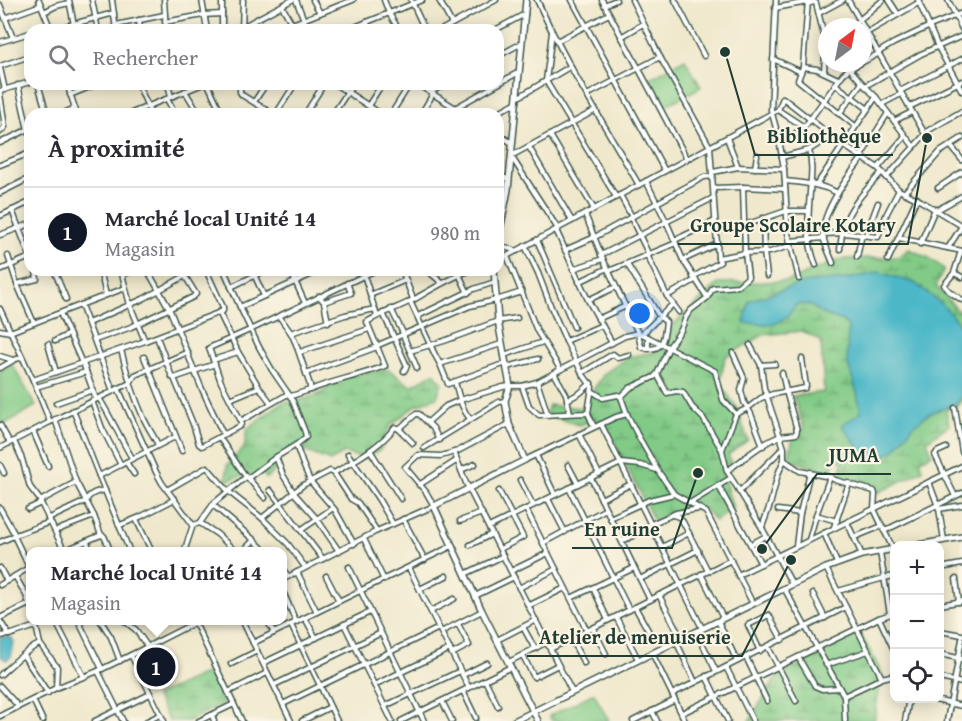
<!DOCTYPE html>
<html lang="fr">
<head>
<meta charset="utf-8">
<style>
  body { margin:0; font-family:"Gentium Book Plus",serif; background:#f2f2f3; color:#2b2b33 }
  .controls { position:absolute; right:18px; bottom:18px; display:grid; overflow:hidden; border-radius:12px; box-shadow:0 3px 15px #0003 }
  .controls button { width:54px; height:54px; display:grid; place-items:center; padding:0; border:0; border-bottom:2px solid #e1e1e2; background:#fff; color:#2b2b33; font:30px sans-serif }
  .compass { position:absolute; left:818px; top:18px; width:54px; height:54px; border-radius:50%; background:#fff; box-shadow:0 3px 15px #0003; rotate:32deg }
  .you { position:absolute; left:640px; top:314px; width:21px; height:21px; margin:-15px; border:4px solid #fff; border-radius:50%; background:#1a73e8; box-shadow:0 0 0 9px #1a73e833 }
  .badge { display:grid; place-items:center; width:39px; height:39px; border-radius:50%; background:#111827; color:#fff; font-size:20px; font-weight:700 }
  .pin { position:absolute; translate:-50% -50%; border:3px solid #fff; box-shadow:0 2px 6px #0006 }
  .popup { position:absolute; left:26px; top:547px; width:261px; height:78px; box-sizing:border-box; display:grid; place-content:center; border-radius:12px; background:#fff; filter:drop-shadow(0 2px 4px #0005); font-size:20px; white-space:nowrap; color:#7c7c81 }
  .popup b { font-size:22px; color:#2b2b33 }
  .popup::after { content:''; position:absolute; left:50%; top:100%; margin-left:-12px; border:12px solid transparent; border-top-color:#fff }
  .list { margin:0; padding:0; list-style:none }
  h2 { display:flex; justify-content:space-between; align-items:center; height:78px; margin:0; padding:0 24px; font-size:26px }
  h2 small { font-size:20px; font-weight:400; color:#7c7c81 }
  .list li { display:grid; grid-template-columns:39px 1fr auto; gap:18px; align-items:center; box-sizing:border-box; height:90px; padding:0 24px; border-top:2px solid #e1e1e2 }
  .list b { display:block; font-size:22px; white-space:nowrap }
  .list p { margin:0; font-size:20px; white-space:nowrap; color:#7c7c81 }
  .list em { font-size:20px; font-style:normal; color:#7c7c81 }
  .icon { flex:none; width:33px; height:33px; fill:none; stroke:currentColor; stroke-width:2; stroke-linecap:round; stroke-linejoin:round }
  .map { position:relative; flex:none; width:962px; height:721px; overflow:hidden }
  .search { position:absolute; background:#fff; box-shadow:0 3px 15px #0003; left:24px; top:24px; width:480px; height:66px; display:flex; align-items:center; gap:15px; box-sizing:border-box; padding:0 21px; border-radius:18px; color:#7c7c81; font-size:22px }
  .panel { position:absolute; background:#fff; box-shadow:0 3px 15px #0003; left:24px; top:108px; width:480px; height:168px; border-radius:18px }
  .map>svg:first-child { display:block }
  .wetland { fill:url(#wetland-marsh); stroke:#50845e; stroke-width:1.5 }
  .pitch { fill:#82cb87; stroke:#50845e; stroke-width:1.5 }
  .water { fill:#4bb7c7; stroke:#357a7e; stroke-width:1.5 }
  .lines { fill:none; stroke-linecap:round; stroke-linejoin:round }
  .street-casing { stroke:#3e574b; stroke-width:7 }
  .secondary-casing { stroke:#3e574b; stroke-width:8 }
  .street { stroke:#fff; stroke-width:4 }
  .secondary { stroke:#fff; stroke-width:5 }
  .leader { fill:none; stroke:#1f3d34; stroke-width:2 }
  .callout-dot { fill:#1f3d34; stroke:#fcf5e5; stroke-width:2 }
  .callout-label { font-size:20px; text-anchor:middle; font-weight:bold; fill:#1f3d34; stroke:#fcf5e5; stroke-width:4.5; stroke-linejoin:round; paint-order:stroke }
</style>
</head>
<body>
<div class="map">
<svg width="962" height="721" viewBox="0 0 962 721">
  <defs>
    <pattern id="wetland-marsh" width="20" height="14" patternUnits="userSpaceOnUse" patternTransform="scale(1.5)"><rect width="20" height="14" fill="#82cb87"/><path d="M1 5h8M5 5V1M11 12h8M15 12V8" fill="none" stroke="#6aa66f"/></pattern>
  </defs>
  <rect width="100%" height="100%" fill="#fcf5e5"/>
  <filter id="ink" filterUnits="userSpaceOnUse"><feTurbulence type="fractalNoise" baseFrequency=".0167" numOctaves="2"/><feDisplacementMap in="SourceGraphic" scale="12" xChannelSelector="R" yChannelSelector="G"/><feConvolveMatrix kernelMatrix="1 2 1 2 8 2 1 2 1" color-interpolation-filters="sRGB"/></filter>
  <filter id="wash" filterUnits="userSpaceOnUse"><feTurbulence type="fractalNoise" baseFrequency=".008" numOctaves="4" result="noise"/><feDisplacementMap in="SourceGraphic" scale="24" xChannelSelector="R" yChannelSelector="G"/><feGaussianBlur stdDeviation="1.35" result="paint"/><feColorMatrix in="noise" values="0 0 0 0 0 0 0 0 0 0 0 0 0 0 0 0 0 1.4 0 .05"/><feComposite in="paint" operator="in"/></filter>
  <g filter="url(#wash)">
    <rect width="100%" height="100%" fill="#efe8cc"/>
    <g class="wetland">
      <path d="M909,249L929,258L944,269L936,286L962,315V401L959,405L946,410L949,425L927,441L932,454L920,461L923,470L878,493L841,477L842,461L835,459L830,473L788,459L793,438L804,428L793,396L824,392L821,341L802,331L763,335L725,357L720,384L736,406L748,440L728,455L731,462L721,469L733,508L715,521L705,509H678L655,523L608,429L596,420L579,425L546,415L549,405L581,408L604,374L628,357L654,352L674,324L719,283L788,281L841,259L898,257Z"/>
      <path d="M388,369L411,386L434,373L442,382L437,397L415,406L389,427L381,449L365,459L344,453L330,461L310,453L293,448L284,454L272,474L266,478L262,472L253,479L249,474L226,481L227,465L244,448L247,429L281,403L301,400L319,394L345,376Z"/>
      <path d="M858,630L882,673L874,721H749L776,678Z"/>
      <path d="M209,672L226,702L189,721H169L155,696Z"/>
    </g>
    <g class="pitch">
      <path d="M685,59L701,87L663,107L648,79Z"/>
      <path d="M12,364L36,406L3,425L0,421V371Z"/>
      <path d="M594,693L609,721H552L549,716Z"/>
    </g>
    <g class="water">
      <path d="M879,272L915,283L943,305L962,327V397L956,404L928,414L913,426L894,451L869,462L842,425L861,412L857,393L847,361L848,327L843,321L822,314L810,305L797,304C781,329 770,324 744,323L749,301L802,283L847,279Z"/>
      <path d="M0,637H11L14,642L11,657L6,660L0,656Z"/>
    </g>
  </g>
  <g filter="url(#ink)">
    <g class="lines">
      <g class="street-casing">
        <g id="street">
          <path d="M39,0L51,30"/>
          <path d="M69,0L75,30"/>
          <path d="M92,0L98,30"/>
          <path d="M112,0L116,30"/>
          <path d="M164,0L166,30"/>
          <path d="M202,0L207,30"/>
          <path d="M222,0V30"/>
          <path d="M296,0L308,30"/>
          <path d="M313,0L320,13"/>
          <path d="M384,0L389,13L399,30"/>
          <path d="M411,0L425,30"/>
          <path d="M439,0L452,24"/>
          <path d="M537,0C566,64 604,124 639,185"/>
          <path d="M572,0L665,171"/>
          <path d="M602,0L687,159"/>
          <path d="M632,0L660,57L710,147L718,258L720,262L693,277"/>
          <path d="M675,0L704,56"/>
          <path d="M776,0L771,110L779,139L784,169L788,233L799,279"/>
          <path d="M808,0L803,67L798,80L855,126"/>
          <path d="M848,0L925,134"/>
          <path d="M889,0L898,14"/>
          <path d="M918,0L938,47L962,91"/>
          <path d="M948,0L962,29"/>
          <path d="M807,4L814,2L816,3L824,36L827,38"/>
          <path d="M0,5L13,38"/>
          <path d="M604,5L616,0"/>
          <path d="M282,6L292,24"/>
          <path d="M775,8L808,2"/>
          <path d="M44,12L56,6L69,3"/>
          <path d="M819,13L843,0"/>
          <path d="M5,18L41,5"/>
          <path d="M139,20L140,30"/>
          <path d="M165,22L203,15L222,14"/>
          <path d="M366,22L371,30"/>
          <path d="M116,25L164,15"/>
          <path d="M242,27L292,0"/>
          <path d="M851,27L883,0"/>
          <path d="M39,30L50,27"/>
          <path d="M51,30L114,13"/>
          <path d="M242,30L243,0"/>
          <path d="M277,30L353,0"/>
          <path d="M347,30L422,0"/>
          <path d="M441,30L496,0"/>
          <path d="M495,30L525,14"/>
          <path d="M552,32L546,81L616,197"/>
          <path d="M868,32L920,2"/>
          <path d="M621,37L643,24"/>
          <path d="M557,41L609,14"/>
          <path d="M0,42L30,33"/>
          <path d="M498,56L522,43"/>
          <path d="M773,59L801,72"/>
          <path d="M863,62L876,55L882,50L894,43L930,26L962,13"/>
          <path d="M845,63L862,83L876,97L914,147"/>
          <path d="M0,66L30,56"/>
          <path d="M803,67L817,69L838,79"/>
          <path d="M0,68L5,90"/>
          <path d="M824,72L825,52"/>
          <path d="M38,84L47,114"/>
          <path d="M67,84L77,114"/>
          <path d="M138,84L151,114"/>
          <path d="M168,84L171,97"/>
          <path d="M208,84L222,114"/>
          <path d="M240,84V92L242,95L273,114"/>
          <path d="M335,84L381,114"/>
          <path d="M417,84L465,114"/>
          <path d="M835,84L868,109"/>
          <path d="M18,85L28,130"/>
          <path d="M865,86L921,54L962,36"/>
          <path d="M0,91L30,82"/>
          <path d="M185,91L199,114"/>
          <path d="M900,91L962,59"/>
          <path d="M431,92L446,84"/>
          <path d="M0,94L5,127L0,132"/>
          <path d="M70,95L97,84"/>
          <path d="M587,95L660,57"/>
          <path d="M517,98L571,66"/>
          <path d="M167,99L175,114"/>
          <path d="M254,102L266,84"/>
          <path d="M882,104L901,94"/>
          <path d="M368,106L382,84"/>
          <path d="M909,107L962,81"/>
          <path d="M778,110L804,127"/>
          <path d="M62,114L75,108"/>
          <path d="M129,114L203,84"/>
          <path d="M276,114L295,84"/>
          <path d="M305,114L324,84"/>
          <path d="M333,114L353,84"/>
          <path d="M391,114L410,84"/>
          <path d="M421,114L433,94"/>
          <path d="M451,114L455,108L519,72"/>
          <path d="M495,114L517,102"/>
          <path d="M839,114L862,83"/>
          <path d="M894,121L912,112"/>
          <path d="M498,134L512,143"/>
          <path d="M550,135L594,209"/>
          <path d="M791,137L806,125L843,74L849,69L861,63"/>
          <path d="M727,138L738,167"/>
          <path d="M0,143L29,129"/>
          <path d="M950,145L962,160"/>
          <path d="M529,147L572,221"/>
          <path d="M809,150C813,165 811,177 810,192C808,217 806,241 816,265"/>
          <path d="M861,156L888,113"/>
          <path d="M782,157L809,150L831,136"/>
          <path d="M0,165L30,153"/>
          <path d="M755,168L757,155"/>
          <path d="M878,168L905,136"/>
          <path d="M713,172L738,167L784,169"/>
          <path d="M498,174L509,180"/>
          <path d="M886,178L929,130L962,111"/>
          <path d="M646,181L666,221L683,260L707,297"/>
          <path d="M785,181C804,183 820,184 838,193"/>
          <path d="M817,184L876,97"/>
          <path d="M714,188L743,187L785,189"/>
          <path d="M938,188L962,172"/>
          <path d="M0,193L30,178"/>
          <path d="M904,193L940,152L962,138"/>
          <path d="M620,195L632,217"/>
          <path d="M12,210L30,257"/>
          <path d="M937,210L962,196"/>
          <path d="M585,214L603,259L638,333L641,347C663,354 664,340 666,322L659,316L627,264"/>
          <path d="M0,216L30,202"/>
          <path d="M631,218L649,255"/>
          <path d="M763,218L764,252L767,276"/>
          <path d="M558,229L511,156L596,110"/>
          <path d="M556,230L588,300L612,343"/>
          <path d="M716,230L745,225L786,211H808"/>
          <path d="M823,234L845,233L878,237L887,213L899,190"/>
          <path d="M0,235L30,224"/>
          <path d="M866,235L878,203"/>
          <path d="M899,238L962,251"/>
          <path d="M537,240L574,327"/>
          <path d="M675,240L715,221"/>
          <path d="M789,241L824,238"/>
          <path d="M920,244L935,209"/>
          <path d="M498,245L517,251"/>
          <path d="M525,246L538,273L551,307L566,341L582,373L592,387L588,413L594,427"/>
          <path d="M948,248L962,226"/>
          <path d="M840,249C841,241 842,232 844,225C851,204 868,188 882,172"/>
          <path d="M565,250L595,237L704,177L713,176"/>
          <path d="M961,251L954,273L944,285L949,291L962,300"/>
          <path d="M601,255L713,198"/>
          <path d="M647,255L667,296L679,312"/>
          <path d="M8,256L17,284L34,323"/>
          <path d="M857,257L862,234"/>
          <path d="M718,258L745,253L770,252L790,246"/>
          <path d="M683,260L717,244"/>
          <path d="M888,260L917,198"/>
          <path d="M833,263C830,255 825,245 823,237C820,213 849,175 863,157"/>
          <path d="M573,269L603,259"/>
          <path d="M0,270L30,257"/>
          <path d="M54,270L66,299"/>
          <path d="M100,270L106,295"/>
          <path d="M121,270L130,305L145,341"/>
          <path d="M224,270L240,307L259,347L272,370L292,399L305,432L306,437L296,445L276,457L248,478"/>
          <path d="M252,270L264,296"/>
          <path d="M290,270L305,303"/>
          <path d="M402,270L413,299"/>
          <path d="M457,270L468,293"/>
          <path d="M428,271L441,282"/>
          <path d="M609,271L676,243"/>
          <path d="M149,273L169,308L201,387L223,434"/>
          <path d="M954,273L962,277"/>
          <path d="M122,275L135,270"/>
          <path d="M364,275L377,316"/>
          <path d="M579,282L608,268"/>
          <path d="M17,284L37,279L36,270"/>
          <path d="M231,287L266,270"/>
          <path d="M370,295L406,280"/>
          <path d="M319,296L324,302L351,293L347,283"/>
          <path d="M667,296L695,280"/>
          <path d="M588,300L616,287"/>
          <path d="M410,301L435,355L440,364L448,384L506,363"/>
          <path d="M324,302L328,322"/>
          <path d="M81,305L113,391"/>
          <path d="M240,307L321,270"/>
          <path d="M0,309L33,380L50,422"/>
          <path d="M391,309L404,335"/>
          <path d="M219,312L238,352L259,387L271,403"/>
          <path d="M60,313L82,363"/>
          <path d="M383,313L407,366L404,371"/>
          <path d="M279,316L291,333L296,344L310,385V390L291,396"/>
          <path d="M418,316L474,289L495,282"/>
          <path d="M598,319L626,306"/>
          <path d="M88,323L143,299L185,276L196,294L193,297L131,327L95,340"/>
          <path d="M0,330L10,332L125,288"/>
          <path d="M291,333L345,315L375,309"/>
          <path d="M642,334L673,304"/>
          <path d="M403,335L417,368"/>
          <path d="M157,337L172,377L174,378L193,424L199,444L202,446L240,426L241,424V421L288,394"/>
          <path d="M55,341L69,334"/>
          <path d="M566,341L602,325"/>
          <path d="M48,344L56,372"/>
          <path d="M750,345L761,365L764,388L784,448V460L778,474L770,505L762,527"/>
          <path d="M376,346L470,306L496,300L522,292"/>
          <path d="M648,349V337"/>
          <path d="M121,350C127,374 134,397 144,419C148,428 154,436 158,445"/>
          <path d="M410,351L444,341L498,321L517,318"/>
          <path d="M300,352L369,329"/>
          <path d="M733,353L744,378L741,390L744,402L751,414L763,446"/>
          <path d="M504,355L543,342"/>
          <path d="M0,356L13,360"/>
          <path d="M144,357L182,451"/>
          <path d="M213,360L238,352"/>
          <path d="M83,363L96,399"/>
          <path d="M440,364L501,344"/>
          <path d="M761,365L775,364"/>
          <path d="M507,367L538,359"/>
          <path d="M0,368L14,360L22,357"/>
          <path d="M560,369L537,331L507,256L778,110L783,98L843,145L878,168L899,190L921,201L962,226"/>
          <path d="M306,373L377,347"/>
          <path d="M554,373L566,394L570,413"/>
          <path d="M582,373L613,354L618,358L629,355"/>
          <path d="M657,374L667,393L676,391L683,392L692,407L703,418L722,450"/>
          <path d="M174,378L215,364"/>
          <path d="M33,380L145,341L223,311V307L206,270"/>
          <path d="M455,382C459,396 461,408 470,419"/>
          <path d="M537,382L548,415"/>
          <path d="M522,386L529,406L539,415L588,413"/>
          <path d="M36,387L86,372"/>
          <path d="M118,388L156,472L162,483L193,525"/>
          <path d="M310,390C334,380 360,376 385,366L367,322C381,313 398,308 413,300C432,289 450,278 471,270"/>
          <path d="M592,391L603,398L618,395L621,397L627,414L637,434L658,471L674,494L706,512L753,604"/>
          <path d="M621,397L630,388L654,377L657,374L669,347L681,330L686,317L691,310L707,298L713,288L738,286L748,277L745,253L743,187"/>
          <path d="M99,398C111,417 120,438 132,458"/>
          <path d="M230,399L259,387"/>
          <path d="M567,400L580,393L591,383"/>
          <path d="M92,401L102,428L121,465"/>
          <path d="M56,403L93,390"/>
          <path d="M955,408L962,452"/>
          <path d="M73,410L97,471L130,552"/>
          <path d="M55,419L76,482L94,516L101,535L104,536L111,552"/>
          <path d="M241,421L221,382L209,348L252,329L376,270"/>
          <path d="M428,422L446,406L460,400L503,387L510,386H522L537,382L625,336L638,333L642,334L715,371L723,400L736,414"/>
          <path d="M601,424L702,628"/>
          <path d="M0,425L10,443"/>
          <path d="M33,431L48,466"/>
          <path d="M579,434L599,474"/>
          <path d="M219,437L246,477L248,478L265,498"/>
          <path d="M14,441L22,459L30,487L40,500"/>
          <path d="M413,443L399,429L416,414H419L433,428L439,440"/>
          <path d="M296,445L302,462L310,481L335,510L354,544"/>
          <path d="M0,448L50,422L130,383L135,375L188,352"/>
          <path d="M424,448L499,402L505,401"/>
          <path d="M946,448L937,452L935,455L955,496"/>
          <path d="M370,450L401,499"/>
          <path d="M454,452L466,483L572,692"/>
          <path d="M348,454L379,500L393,524"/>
          <path d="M536,455L555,495"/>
          <path d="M276,457L283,475L294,493L317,519L339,551"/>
          <path d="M525,460L616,417L627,414"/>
          <path d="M784,460L800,471L830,477L835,480L874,491L875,494L874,509L893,549"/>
          <path d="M126,462L134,474"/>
          <path d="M0,465L4,473"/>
          <path d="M568,465L578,484"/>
          <path d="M461,470L475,464"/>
          <path d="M727,471C744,459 761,443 781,436C785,435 791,435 796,434L797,430L786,391L782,373"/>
          <path d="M334,473C355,460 380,447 395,427L399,429"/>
          <path d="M99,476L175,437"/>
          <path d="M591,478L650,600"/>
          <path d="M520,480L533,505"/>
          <path d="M929,482L939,509L944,540"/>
          <path d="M419,485L456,461"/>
          <path d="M718,485L761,564"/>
          <path d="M569,488L629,610"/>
          <path d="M167,490L207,467L228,491L262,518L288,544L305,567"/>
          <path d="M270,490L323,559"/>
          <path d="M499,491L523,537L500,549"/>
          <path d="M739,492L783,448"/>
          <path d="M548,499L565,532"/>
          <path d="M601,499L631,484"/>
          <path d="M690,503L731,478"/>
          <path d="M213,505L254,540L266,552"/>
          <path d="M0,508L15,535"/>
          <path d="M28,509L41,503"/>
          <path d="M526,509L587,631"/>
          <path d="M939,509L962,505"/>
          <path d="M778,510L800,513"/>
          <path d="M673,515L679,517L683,522L708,571"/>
          <path d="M816,515L837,521"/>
          <path d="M262,518L303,485L330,471L334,473L351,499L358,503L377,531"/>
          <path d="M610,518L649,500L674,494"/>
          <path d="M48,519L86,501C89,493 98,491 105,490"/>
          <path d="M136,519L152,552"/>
          <path d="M403,519L425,560"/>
          <path d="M460,521L482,513"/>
          <path d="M847,522L862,555"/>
          <path d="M200,523L217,534L236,552"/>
          <path d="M120,525L140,517L175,499"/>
          <path d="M193,525L200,523L214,503L246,477"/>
          <path d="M489,527L621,463L640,465L657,470"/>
          <path d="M834,527L849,483"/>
          <path d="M301,530L333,508"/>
          <path d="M55,531L94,516"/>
          <path d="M884,531L962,493"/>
          <path d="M824,533L837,563"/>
          <path d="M14,536L29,567"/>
          <path d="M855,537L882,526"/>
          <path d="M364,539L384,580"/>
          <path d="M809,540L816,515L830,477"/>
          <path d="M87,541L90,552"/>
          <path d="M622,541L633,536L651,524L676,513L699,509"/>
          <path d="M0,542L18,534L50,522"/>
          <path d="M543,543L606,509"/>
          <path d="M751,544L766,536"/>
          <path d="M470,545L492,534"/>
          <path d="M796,546L800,513L810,472"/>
          <path d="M662,547L689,533"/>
          <path d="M61,552L101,535"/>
          <path d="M65,552L40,501L76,482"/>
          <path d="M184,552L193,525"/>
          <path d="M242,552L254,540"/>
          <path d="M880,552L890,614"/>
          <path d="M349,567L424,721"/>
          <path d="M0,568L7,581"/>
          <path d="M282,568L288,576"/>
          <path d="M409,568L469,688"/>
          <path d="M826,568L882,678"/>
          <path d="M940,568L962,564"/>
          <path d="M511,571L548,553"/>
          <path d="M297,572L317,612"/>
          <path d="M465,574L503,556"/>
          <path d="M701,574L723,618"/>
          <path d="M738,575L962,466"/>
          <path d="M15,576L26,595L30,606"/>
          <path d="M326,576L339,601"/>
          <path d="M640,579L698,550"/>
          <path d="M956,579L959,602"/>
          <path d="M282,580L377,531L434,506L426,492L405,467L418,455L441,456L458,451L509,424"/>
          <path d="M792,584L762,528L727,471L722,450L736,414L748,408L761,398L773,394L805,388L806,386L802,359"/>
          <path d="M0,585L30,567"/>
          <path d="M519,588L556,569"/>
          <path d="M593,588L608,620"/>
          <path d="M784,588L844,696L882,678L894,675"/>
          <path d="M420,589L446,576"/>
          <path d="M838,591L884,578L894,576"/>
          <path d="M284,594L296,622"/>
          <path d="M813,594L825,618"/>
          <path d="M659,595L681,638"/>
          <path d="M475,596L514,577"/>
          <path d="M571,598L634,568"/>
          <path d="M940,605L962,601"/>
          <path d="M528,606L565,588"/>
          <path d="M635,607L649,632"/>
          <path d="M431,611L454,599"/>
          <path d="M616,617L638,659"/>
          <path d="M0,618L29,604"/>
          <path d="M305,618L316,638"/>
          <path d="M879,618L894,650"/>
          <path d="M55,620L84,677"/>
          <path d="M78,620L102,669"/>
          <path d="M100,620L111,637L120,661"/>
          <path d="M123,620L136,630L147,646"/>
          <path d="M242,620L291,721"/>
          <path d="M267,620L274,633"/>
          <path d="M0,621L9,635"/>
          <path d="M35,621L40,644"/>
          <path d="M718,621L737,661"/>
          <path d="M195,623L242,721"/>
          <path d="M344,624L392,721"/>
          <path d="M291,625L337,721"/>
          <path d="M523,627L535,649"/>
          <path d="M593,628L606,654"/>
          <path d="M940,631L962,635"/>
          <path d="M441,632L482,611"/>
          <path d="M0,636L9,635L36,626"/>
          <path d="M571,639L584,663"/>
          <path d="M497,640L536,620"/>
          <path d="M676,641L695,682"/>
          <path d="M253,643L452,546"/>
          <path d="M703,645L716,671"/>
          <path d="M768,647L796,701"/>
          <path d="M550,649L731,560"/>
          <path d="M760,651L748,625L769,615L782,640"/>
          <path d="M652,653L685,721"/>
          <path d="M452,654L469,645L458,624"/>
          <path d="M940,654L962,659"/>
          <path d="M23,655L48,693"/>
          <path d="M131,655L164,721"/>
          <path d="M523,656L534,677L558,665"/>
          <path d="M746,657L767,701"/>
          <path d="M798,657L815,686L822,689L839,688"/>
          <path d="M509,662L547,642"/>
          <path d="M263,663L370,612"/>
          <path d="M231,664L257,651"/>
          <path d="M826,665L868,651"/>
          <path d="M726,667L753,721"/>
          <path d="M98,671L123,721"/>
          <path d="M0,675C10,666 28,648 40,644L57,667L56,688"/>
          <path d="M463,675L487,663"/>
          <path d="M706,676L728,721"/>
          <path d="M940,678L962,683"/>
          <path d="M485,680L498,706"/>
          <path d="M274,685L381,633"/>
          <path d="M374,685L450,649"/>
          <path d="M0,686L18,706"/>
          <path d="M463,691L476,718"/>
          <path d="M228,692L267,673"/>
          <path d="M672,694L846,607"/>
          <path d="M844,696L845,721"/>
          <path d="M926,698L962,706"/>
          <path d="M33,700L43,721"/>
          <path d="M442,701L452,721"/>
          <path d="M283,704L439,628"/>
          <path d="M385,706L460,671"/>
          <path d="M652,711L657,721"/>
          <path d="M682,713L879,618L894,613"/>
          <path d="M212,715L214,721"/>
          <path d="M0,716L56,688L98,671L131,655L200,620"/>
          <path d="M95,721L150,694"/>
          <path d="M147,721L160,715"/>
          <path d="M199,721L234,704"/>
          <path d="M302,721L330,707"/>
          <path d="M401,721L511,667"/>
          <path d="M633,721L675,700"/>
          <path d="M905,721L909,698"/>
          <path d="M947,721L962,639"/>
        </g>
      </g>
      <g class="secondary-casing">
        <g id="secondary">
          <path d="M498,240L508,190L526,0"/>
          <path d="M494,270L498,321L510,386L505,401L509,424L525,460L434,506L482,611L538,721"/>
          <path d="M913,546L962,537"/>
          <path d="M514,721L826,568L862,555L894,549"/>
        </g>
      </g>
      <use href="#street" class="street"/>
      <use href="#secondary" class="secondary"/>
    </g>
  </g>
  <path class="leader" d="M725 52L755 155H893M927 138L908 244H678M762 549L817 474H891M698 473L672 548H572M791 560L742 656H527"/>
  <g class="callout-dot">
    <circle cx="725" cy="52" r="6"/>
    <circle cx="927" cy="138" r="6"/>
    <circle cx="762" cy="549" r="6"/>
    <circle cx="698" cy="473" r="6"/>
    <circle cx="791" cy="560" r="6"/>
  </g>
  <g class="callout-label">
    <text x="824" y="143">Bibliothèque</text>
    <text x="793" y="232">Groupe Scolaire Kotary</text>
    <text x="854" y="462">JUMA</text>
    <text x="622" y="536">En ruine</text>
    <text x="635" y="644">Atelier de menuiserie</text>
  </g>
</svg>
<div class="controls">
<button>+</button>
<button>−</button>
<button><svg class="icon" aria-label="locate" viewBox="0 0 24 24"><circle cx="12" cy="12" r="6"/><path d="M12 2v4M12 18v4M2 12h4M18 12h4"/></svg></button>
</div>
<svg class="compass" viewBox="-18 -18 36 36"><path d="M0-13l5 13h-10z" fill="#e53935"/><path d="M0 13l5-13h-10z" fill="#7c7c81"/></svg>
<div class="you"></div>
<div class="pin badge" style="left:156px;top:667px">1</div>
<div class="popup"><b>Marché local Unité 14</b>Magasin</div>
<div class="search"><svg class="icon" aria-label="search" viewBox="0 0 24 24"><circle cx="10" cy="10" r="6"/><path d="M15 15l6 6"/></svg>Rechercher</div>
<section class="panel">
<h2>À proximité<small></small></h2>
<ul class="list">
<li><span class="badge">1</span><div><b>Marché local Unité 14</b><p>Magasin</p></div><em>980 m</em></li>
</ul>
</section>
</div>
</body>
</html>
